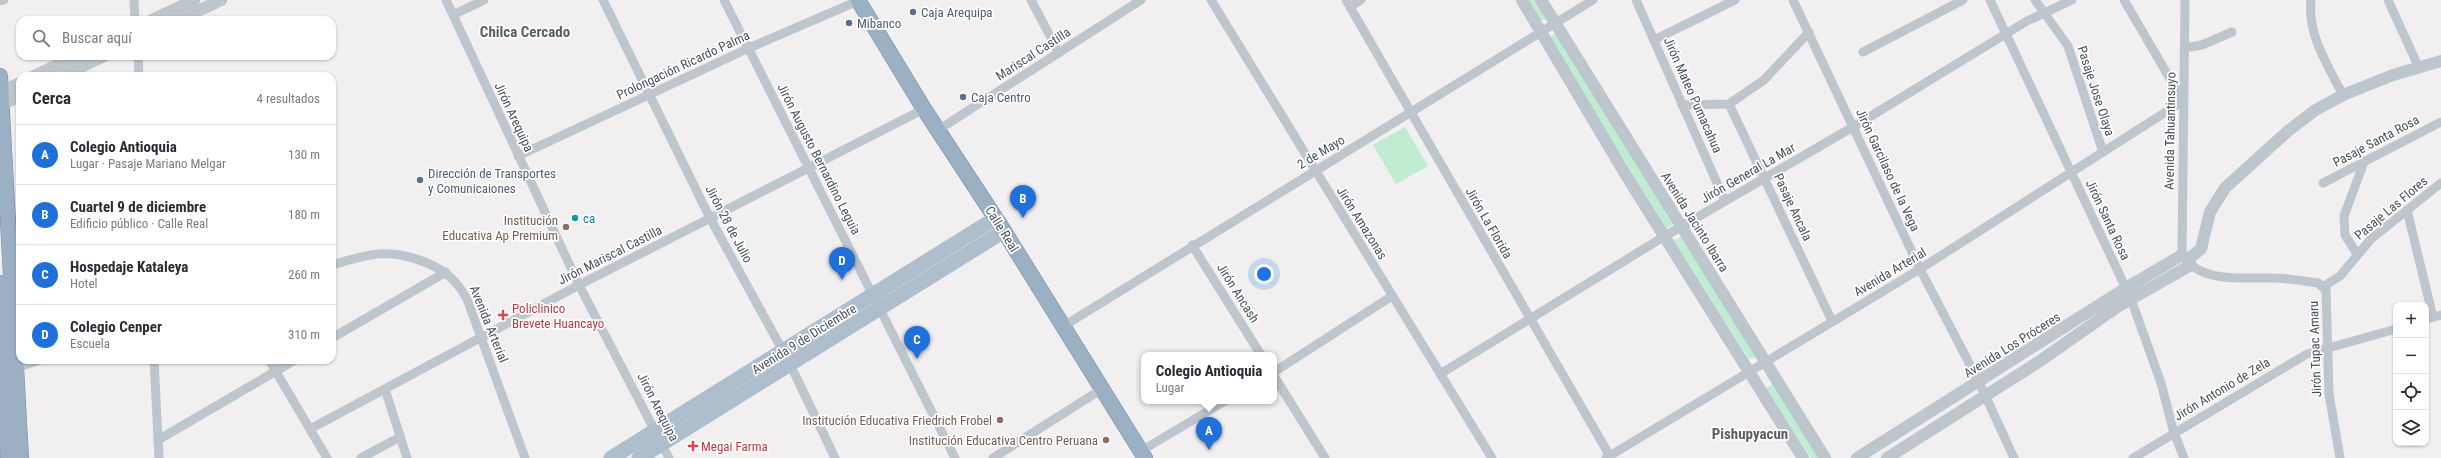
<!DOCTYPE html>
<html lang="es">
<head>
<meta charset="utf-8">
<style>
  body { margin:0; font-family:"Roboto Condensed",sans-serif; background:#f2f2f3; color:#2b2b33 }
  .controls { position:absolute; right:12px; bottom:12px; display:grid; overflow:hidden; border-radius:8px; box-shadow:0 1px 3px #0004 }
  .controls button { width:36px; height:36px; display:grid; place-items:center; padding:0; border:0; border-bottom:1px solid #e1e1e2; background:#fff; color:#2b2b33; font:20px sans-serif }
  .you { position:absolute; left:1264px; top:274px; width:14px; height:14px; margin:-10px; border:3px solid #fff; border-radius:50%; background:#1a73e8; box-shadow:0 0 0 6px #1a73e833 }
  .badge { display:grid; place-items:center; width:26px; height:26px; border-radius:50%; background:#1f70db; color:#fff; font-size:13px; font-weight:700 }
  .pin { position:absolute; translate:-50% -33px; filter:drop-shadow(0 1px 2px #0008) }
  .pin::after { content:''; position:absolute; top:21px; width:14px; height:12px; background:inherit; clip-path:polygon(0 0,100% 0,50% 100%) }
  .popup { position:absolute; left:1141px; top:352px; width:136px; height:52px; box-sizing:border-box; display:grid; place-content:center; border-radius:8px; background:#fff; filter:drop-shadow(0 1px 3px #0005); font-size:13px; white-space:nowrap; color:#7c7c81 }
  .popup b { font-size:15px; color:#2b2b33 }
  .popup::after { content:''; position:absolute; left:50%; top:100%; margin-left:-8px; border:8px solid transparent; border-top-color:#fff }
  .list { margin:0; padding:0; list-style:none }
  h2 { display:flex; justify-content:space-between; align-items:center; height:52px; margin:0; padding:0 16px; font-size:17px }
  h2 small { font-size:13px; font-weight:400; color:#7c7c81 }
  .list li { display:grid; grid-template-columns:26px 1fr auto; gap:12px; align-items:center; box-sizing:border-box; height:60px; padding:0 16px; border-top:1px solid #e1e1e2 }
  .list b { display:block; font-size:15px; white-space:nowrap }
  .list p { margin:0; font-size:13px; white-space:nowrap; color:#7c7c81 }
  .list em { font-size:13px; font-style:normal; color:#7c7c81 }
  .icon { flex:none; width:22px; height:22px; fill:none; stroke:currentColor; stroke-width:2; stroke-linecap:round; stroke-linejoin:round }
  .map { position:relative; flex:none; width:2441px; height:458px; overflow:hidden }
  .search { position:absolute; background:#fff; box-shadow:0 1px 3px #0004; left:16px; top:16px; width:320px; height:44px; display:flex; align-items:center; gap:10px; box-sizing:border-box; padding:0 14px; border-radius:12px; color:#7c7c81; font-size:15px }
  .panel { position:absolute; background:#fff; box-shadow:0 1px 3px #0004; left:16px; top:72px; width:320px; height:292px; border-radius:12px }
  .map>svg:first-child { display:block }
  .green { fill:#beedd1 }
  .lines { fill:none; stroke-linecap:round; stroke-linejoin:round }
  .trunk-casing { stroke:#738ca8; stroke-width:16 }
  .minor { stroke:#bdc6cd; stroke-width:9 }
  .tertiary { stroke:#bdc6cd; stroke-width:12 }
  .primary { stroke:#afbecd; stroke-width:15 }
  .trunk { stroke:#9cb0c4; stroke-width:15 }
  .service-dot { fill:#5c6f8a; stroke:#fff; stroke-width:1.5 }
  .culture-dot { fill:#0f9aa8; stroke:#fff; stroke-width:1.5 }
  .education-dot { fill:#8d6e63; stroke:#fff; stroke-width:1.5 }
  .health-dot { fill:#e0444e; stroke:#fff; stroke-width:1.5 }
  .labels { text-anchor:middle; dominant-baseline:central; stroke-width:3.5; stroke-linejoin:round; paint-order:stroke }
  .service-label { font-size:13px; fill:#4e5e75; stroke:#fff; text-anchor:start }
  .street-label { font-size:13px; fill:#47525b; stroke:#fff }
  .culture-label { font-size:13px; fill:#0d838f; stroke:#fff; text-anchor:start }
  .education-label { font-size:13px; fill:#785e54; stroke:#fff; text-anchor:end }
  .health-label { font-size:13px; fill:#be3a42; stroke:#fff; text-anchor:start }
  .quarter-label { font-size:15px; font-weight:bold; fill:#5b5f63; stroke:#fff }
</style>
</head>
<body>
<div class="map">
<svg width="2441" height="458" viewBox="0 0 2441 458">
  <rect width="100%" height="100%" fill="#f1efef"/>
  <g class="green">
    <path d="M1528,0H1535L1547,20H1540Z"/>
    <path d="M1557,33L1673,225L1666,228L1549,37Z"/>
    <path d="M1405,127L1428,166L1396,184L1373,145Z"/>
    <path d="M1683,236L1756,357L1749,359L1674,240Z"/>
    <path d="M1773,384L1818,458H1811L1766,388Z"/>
  </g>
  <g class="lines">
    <g class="trunk-casing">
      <g id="trunk">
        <path d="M858,0L924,109L1004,231L1145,458"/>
        <path d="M0,76L21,458"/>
        <path d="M0,283L8,458"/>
      </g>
    </g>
    <g class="minor">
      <path d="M134,0L135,20"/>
      <path d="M446,0L579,285L669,458"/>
      <path d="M603,0L710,218L790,364L835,458"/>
      <path d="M724,0L955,458"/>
      <path d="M1031,0L1059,53"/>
      <path d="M1211,0L1492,458"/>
      <path d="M1346,0L1611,458"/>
      <path d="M1636,0L1725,201"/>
      <path d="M1793,0L1920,269L1979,382L2014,458"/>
      <path d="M1990,0L2131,299L2161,383L2174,433L2184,458"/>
      <path d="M2035,0L2068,46L2103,152"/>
      <path d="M2185,0L2182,255C2201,284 2243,277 2272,278C2287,278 2303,281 2318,283L2326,290L2329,394L2340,458"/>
      <path d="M2311,0C2307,34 2328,66 2343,95"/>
      <path d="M2388,0L2419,68"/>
      <path d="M0,1L4,0"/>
      <path d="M1350,7L1361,0"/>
      <path d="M453,15L484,0"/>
      <path d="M1654,40L1735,0"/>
      <path d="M2184,48L2202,45L2232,32"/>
      <path d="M1863,52L1963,0"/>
      <path d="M138,56L139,76"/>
      <path d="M1729,104L1832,321"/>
      <path d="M1682,105L1729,104L1764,80L1809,32"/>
      <path d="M938,130L1141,0"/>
      <path d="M518,156L749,48L860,0"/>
      <path d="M2323,183L2441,122"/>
      <path d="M2407,210L2433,317"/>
      <path d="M1192,245L1261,355"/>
      <path d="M2357,254L2345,235L2344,216L2364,162"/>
      <path d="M332,265C369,254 390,247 427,263C446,271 457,281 467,299L525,458"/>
      <path d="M2324,286L2340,276L2371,239L2441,183"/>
      <path d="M2426,319L2441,315"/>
      <path d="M1062,327L1593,0"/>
      <path d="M332,338L446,272"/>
      <path d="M154,360L159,458"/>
      <path d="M269,360L327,458"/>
      <path d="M13,369L40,360"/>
      <path d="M1274,372L1392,296"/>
      <path d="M1440,374L1665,236L1853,127L2027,21L2072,0"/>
      <path d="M1274,376L1325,458"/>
      <path d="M385,389L407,458"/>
      <path d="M310,429L579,285L924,109"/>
      <path d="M158,440L295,360"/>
      <path d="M1141,451L1225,401"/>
      <path d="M361,458L400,437"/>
      <path d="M993,458L1102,389"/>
      <path d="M1606,458L1920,269L2183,101L2124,0"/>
      <path d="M2133,458L2307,354L2396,329"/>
    </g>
    <g class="tertiary">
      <path d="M1522,0L1624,172L1803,458"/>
      <path d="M1541,0L1825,458"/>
      <path d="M152,20L194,0"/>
      <path d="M179,20L221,0"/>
      <path d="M34,76L77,56"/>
      <path d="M62,76L104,56"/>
      <path d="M1,92L20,83"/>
      <path d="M2,105L20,96"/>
      <path d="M2188,259L2201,249L2210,212L2225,188L2288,131L2314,111L2343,95L2393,75L2441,61"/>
      <path d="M1857,458L2126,288L2182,255"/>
      <path d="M1887,458L2040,361L2117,307L2191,265"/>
    </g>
    <g class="primary">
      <path d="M611,458L996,218"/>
      <path d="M639,458L1004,231"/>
    </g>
    <use href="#trunk" class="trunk"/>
  </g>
  <g class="service-dot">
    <circle cx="913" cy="12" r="4"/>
    <circle cx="849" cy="23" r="4"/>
    <circle cx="963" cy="97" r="4"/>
    <circle cx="420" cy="180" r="4"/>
  </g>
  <circle class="culture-dot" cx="575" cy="218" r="4"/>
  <g class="education-dot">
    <circle cx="566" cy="227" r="4"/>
    <circle cx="1000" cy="420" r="4"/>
    <circle cx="1106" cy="440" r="4"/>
  </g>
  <g class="health-dot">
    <path d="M501 309h4v4h4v4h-4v4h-4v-4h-4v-4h4z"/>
    <path d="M691 440h4v4h4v4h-4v4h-4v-4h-4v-4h4z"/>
  </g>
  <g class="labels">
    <g class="service-label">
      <text x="921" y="12">Caja Arequipa</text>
      <text x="857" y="23">Mibanco</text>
      <text x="971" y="97">Caja Centro</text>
      <text x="428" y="173">Dirección de Transportes<tspan x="428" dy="15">y Comunicaiones</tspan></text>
    </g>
    <g class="street-label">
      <text transform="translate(1033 54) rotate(-33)">Mariscal Castilla</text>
      <text transform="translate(683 65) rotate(-25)">Prolongación Ricardo Palma</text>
      <text transform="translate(2096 91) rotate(72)">Pasaje Jose Olaya</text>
      <text transform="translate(1693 95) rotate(66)">Jirón Mateo Pumacahua</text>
      <text transform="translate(514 117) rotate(65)">Jirón Arequipa</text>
      <text transform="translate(2170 131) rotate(-89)">Avenida Tahuantinsuyo</text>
      <text transform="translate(2376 141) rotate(-28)">Pasaje Santa Rosa</text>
      <text transform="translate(1321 152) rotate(-31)">2 de Mayo</text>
      <text transform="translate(819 159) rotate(63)">Jirón Augusto Bernardino Leguia</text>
      <text transform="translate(1888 170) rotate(65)">Jirón Garcilaso de la Vega</text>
      <text transform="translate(1748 173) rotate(-30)">Jirón General La Mar</text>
      <text transform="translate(1793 207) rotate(65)">Pasaje Ancala</text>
      <text transform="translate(2391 208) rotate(-40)">Pasaje Las Flores</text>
      <text transform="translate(2108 220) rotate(65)">Jirón Santa Rosa</text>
      <text transform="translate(1695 222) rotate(58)">Avenida Jacinto Ibarra</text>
      <text transform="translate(1362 223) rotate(58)">Jirón Amazonas</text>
      <text transform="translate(1489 223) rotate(60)">Jirón La Florida</text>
      <text transform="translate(729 224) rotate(62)">Jirón 28 de Julio</text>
      <text transform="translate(1002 229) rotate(58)">Calle Real</text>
      <text transform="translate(610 255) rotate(-27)">Jirón Mariscal Castilla</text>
      <text transform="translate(1890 272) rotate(-31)">Avenida Arterial</text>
      <text transform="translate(1238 293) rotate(58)">Jirón Ancash</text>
      <text transform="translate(489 324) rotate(68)">Avenida Arterial</text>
      <text transform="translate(804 339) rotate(-32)">Avenida 9 de Diciembre</text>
      <text transform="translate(2012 345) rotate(-32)">Avenida Los Próceres</text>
      <text transform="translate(2315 349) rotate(-92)">Jirón Tupac Amaru</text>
      <text transform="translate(2222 389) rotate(-31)">Jirón Antonio de Zela</text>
      <text transform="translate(658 407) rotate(63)">Jirón Arequipa</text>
    </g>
    <g class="culture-label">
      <text x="583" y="218">ca</text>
    </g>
    <g class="education-label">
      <text x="558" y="220">Institución<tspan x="558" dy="15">Educativa Ap Premium</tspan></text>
      <text x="992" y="420">Institución Educativa Friedrich Frobel</text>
      <text x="1098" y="440">Institución Educativa Centro Peruana</text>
    </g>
    <g class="health-label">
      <text x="512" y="308">Policlinico<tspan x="512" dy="15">Brevete Huancayo</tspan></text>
      <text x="701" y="446">Megai Farma</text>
    </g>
    <g class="quarter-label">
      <text x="525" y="32">Chilca Cercado</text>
      <text x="1750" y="434">Pishupyacun</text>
    </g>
  </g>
</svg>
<div class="controls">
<button>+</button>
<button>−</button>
<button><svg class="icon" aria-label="locate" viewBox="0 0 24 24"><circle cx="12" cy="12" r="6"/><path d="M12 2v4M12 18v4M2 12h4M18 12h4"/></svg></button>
<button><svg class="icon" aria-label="layers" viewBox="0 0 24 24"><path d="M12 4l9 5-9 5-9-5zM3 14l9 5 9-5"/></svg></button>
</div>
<div class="you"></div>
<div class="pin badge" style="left:1209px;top:450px">A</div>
<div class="popup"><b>Colegio Antioquia</b>Lugar</div>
<div class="pin badge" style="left:1023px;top:218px">B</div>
<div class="pin badge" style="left:917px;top:359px">C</div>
<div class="pin badge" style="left:842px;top:280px">D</div>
<div class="search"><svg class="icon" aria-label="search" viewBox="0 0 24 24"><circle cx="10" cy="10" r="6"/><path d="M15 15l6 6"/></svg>Buscar aquí</div>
<section class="panel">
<h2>Cerca<small>4 resultados</small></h2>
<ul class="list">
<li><span class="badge">A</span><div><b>Colegio Antioquia</b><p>Lugar · Pasaje Mariano Melgar</p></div><em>130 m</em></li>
<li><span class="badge">B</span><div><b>Cuartel 9 de diciembre</b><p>Edificio público · Calle Real</p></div><em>180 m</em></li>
<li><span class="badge">C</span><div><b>Hospedaje Kataleya</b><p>Hotel</p></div><em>260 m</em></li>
<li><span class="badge">D</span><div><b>Colegio Cenper</b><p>Escuela</p></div><em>310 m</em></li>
</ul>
</section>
</div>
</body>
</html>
